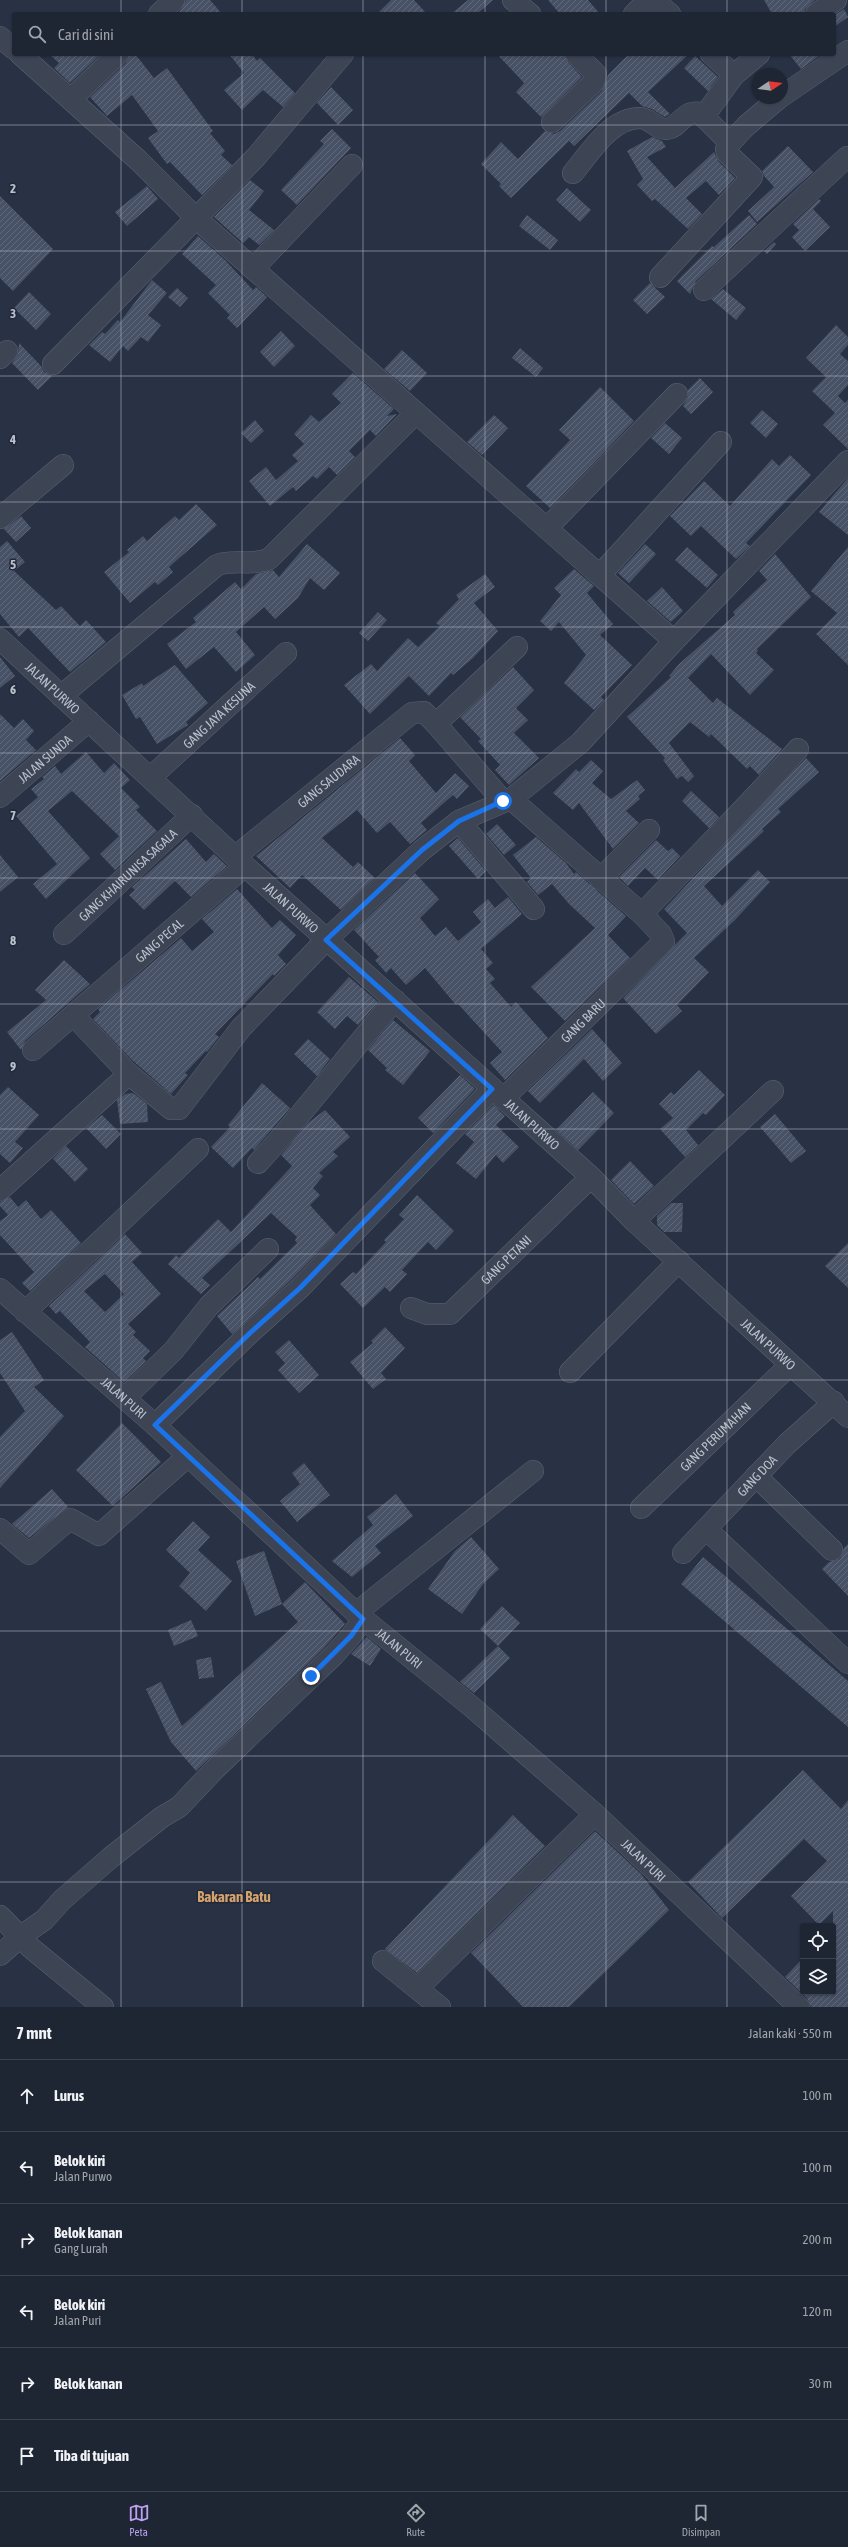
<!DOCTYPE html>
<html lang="id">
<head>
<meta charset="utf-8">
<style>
  body { margin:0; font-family:"Asap Condensed",sans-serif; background:#262e3b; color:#f1f3f6 }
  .controls { position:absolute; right:12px; bottom:12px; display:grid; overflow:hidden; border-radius:4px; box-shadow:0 1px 3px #0004 }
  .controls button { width:36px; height:36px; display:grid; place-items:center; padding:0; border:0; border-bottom:1px solid #3c434e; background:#1e2633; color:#f1f3f6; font:20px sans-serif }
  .compass { position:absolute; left:752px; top:68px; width:36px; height:36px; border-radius:50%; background:#1e2633; box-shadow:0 1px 3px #0004; rotate:77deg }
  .stop { position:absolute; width:12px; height:12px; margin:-9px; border:3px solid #1a73e8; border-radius:50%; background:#fff }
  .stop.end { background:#1a73e8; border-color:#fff; box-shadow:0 1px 4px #0008 }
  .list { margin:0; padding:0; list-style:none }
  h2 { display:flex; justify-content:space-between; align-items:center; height:52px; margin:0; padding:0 16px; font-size:17px }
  h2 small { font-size:13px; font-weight:400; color:#a1a5ac }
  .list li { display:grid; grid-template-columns:26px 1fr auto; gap:12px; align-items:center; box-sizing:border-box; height:72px; padding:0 16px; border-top:1px solid #3c434e }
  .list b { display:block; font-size:15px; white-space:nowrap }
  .list p { margin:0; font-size:13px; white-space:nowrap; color:#a1a5ac }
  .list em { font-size:13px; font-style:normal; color:#a1a5ac }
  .icon { flex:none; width:22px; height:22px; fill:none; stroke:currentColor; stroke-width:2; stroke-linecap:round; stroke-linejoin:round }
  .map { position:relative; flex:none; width:848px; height:2007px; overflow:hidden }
  .search { position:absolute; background:#1e2633; box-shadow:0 1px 3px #0004; left:12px; right:12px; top:12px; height:44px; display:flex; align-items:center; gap:10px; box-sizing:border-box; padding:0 14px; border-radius:4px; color:#a1a5ac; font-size:15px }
  .sheet { height:484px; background:#1e2633 }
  nav { display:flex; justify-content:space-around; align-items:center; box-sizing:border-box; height:56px; border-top:1px solid #3c434e; background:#1e2633; font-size:11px; color:#a1a5ac }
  nav a { display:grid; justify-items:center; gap:2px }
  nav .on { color:#bca0f2 }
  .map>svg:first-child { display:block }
  .building { fill:url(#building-hatch); fill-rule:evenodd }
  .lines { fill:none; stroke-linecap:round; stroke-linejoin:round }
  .minor-casing { stroke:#5b6271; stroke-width:22 }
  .minor { stroke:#3d4454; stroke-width:21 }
  .route { stroke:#1a73e8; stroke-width:5 }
  .grid { fill:none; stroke:#bac0cd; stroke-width:1; stroke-opacity:0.55 }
  .labels { text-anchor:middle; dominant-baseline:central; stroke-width:3; stroke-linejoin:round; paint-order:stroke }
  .street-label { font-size:13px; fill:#bac0cd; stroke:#212939 }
  .quarter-label { font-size:15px; font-weight:bold; fill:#d5a26d; stroke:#212939 }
  .grid-label { font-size:13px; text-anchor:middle; font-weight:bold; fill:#bac0cd; stroke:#212939; stroke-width:3; stroke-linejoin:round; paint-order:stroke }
</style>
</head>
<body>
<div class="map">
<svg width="848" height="2007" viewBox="0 0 848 2007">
  <defs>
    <pattern id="building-hatch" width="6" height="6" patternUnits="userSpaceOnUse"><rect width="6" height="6" fill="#475266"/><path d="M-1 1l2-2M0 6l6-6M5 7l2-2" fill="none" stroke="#5f697b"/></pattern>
  </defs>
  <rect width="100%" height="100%" fill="#283244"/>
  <g class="building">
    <path d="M186,0H210L222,14H177L182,8Z"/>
    <path d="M391,0H414L427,14H377Z"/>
    <path d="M468,0H493L477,14H451Z"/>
    <path d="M548,0H588L600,14H560Z"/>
    <path d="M764,0H815L805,9L804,14H772Z"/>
    <path d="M844,9L848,17L834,27V16Z"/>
    <path d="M49,54H101L70,83L54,68L59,63Z"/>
    <path d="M130,54H135L154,78L167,68L213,131L210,133L225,151L221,155L232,165L202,195L170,162L167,164L148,138L158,131L132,95L107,116L90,97L126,63Z"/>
    <path d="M229,54H252L257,61L260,58L295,93L283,107L263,90L242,110L224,90L244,73Z"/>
    <path d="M497,54H564L568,62L582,77L541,117L516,92L524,83Z"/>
    <path d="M629,54H689L648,92L670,114L665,117L652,109L642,106L629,93L574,146L569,141L511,198L499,186L501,184L481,164L501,142L518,159L545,131L554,134L560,131L602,91L608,75Z"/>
    <path d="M789,54H822L801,69Z"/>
    <path d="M695,56L718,77L708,91L684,68Z"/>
    <path d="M331,87L353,110L338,125L317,103Z"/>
    <path d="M332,129L351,148L297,205L281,190L324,144L320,141Z"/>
    <path d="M652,137L662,141L666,147L647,157L675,188L714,152L719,162L735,178L719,195L706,181L686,198L702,214L688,229L655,199L652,201L637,185L643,179L627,151Z"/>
    <path d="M788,146L813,172L757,222L748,211L774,187L764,176L762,171Z"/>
    <path d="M250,180L264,191L249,210L274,230L259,245L249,237L243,243L214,217Z"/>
    <path d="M147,186L158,199L127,226L115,212Z"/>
    <path d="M567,188L591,210L580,222L556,200Z"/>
    <path d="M0,196L53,249L13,291L0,278Z"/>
    <path d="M819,199L821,201L813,209L830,227L805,251L792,237L799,230L793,224Z"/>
    <path d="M527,215L558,240L550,250L519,226Z"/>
    <path d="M749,215L757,224L696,281L690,294L677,281L712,246L714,247Z"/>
    <path d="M198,236L225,260L253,290L256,287L267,297L237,328L227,318L230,315L208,293L216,285L182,254Z"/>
    <path d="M774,242L776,244L767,254L764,251Z"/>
    <path d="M152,280L167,293L148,315L161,325L148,342L141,337L128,351L123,346L110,362L89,345L102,332L105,334L118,320L120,322Z"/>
    <path d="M650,283L665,297L647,314L633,300Z"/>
    <path d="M177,288L188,298L180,307L168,297Z"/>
    <path d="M723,289L746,308L736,320L711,299Z"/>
    <path d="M29,292L51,314L36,330L14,308Z"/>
    <path d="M836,325L848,337V345L840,354L848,361V385L838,396L845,403L848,400V449L823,425L835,413L812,391L826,377L806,358Z"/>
    <path d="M281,331L295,346L274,367L260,352Z"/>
    <path d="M19,343L41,366L44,372L52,376L38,390L12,363L18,354Z"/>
    <path d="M520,348L543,368L536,377L512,358Z"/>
    <path d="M402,350L427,373L410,391L384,369Z"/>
    <path d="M353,373L394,409L387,416L397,414L376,436L370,430L349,451L355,457L337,475L329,467L317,479L313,476L296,491L293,487L270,506L249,481L266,467L276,480L298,461L292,455L304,444L294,434L311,415L319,422L341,403L332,394Z"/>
    <path d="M700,378L713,392L691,414L683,406L688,397V390Z"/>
    <path d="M600,387L634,421L550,508L526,486L570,440L559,430Z"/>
    <path d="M762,410L778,424L766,438L750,423Z"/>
    <path d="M494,415L508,428L482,455L467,442Z"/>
    <path d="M255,420L264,431L251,443L241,433Z"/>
    <path d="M665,423L682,438L669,454L651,438Z"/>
    <path d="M790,455L811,475L746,543L750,546L736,559L701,526L691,536L670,516L704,481L730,506L772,459L779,466Z"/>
    <path d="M848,478V535L819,512Z"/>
    <path d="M196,504L217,525L169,567L173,572L158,585L155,582L130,603L104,572L129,552L127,550L143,536L147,541L175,516L179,520Z"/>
    <path d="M21,516L31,528L16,542L4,529Z"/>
    <path d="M7,541L25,562L14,571L56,610L61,606L80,626L86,620L106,642L70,672L28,628L19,637L0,614V547Z"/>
    <path d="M307,544L340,573L324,590L310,578L298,598L275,619L264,607L236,632L255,655L236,672L214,647L186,669L167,644L196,622L193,618L235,582L241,589L256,574L273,570L279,577Z"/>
    <path d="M645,544L656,554L629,583L618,573Z"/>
    <path d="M687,547L718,575L707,588L675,560Z"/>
    <path d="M848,547V665L816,634L837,613L811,591Z"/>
    <path d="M775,554L811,597L757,649L758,651L756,653L774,670L750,695L711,654L688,678L713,703L717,698L782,749L759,775L750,766L747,769L711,734L709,737L690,722L669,743L694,776L688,782L682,776L677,779L663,760L665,758L627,717L671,677L669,676L679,664L735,615L733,612L767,580L759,571Z"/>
    <path d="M574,569L594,586L587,593L613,624L600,635L632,665L601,697L604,700L594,710L564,683L586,655L559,622L551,631L540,621L561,595L554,588Z"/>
    <path d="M485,574L495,587L474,603L498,631L473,658L453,675L451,673L429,696L409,676L370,714L344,685L371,664L377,671L408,638L418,647L440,626L436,623L459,599L456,595Z"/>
    <path d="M662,587L683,611L671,622L647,601Z"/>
    <path d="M378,612L387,620L368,641L359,633Z"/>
    <path d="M0,657L15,676L0,688Z"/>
    <path d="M175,665L208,703L186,722L188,725L157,744L140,717L136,719L122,695L142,683L143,686Z"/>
    <path d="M513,667L534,690L516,708L528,720L514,733L539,758L509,785L495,770L500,765L478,741L481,739L460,717Z"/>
    <path d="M0,714L14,728L23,719L34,731L26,740L36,750L0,781Z"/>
    <path d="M400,738L415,755L409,761L436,793L455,773L469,786L457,799L453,795L421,823L427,830L410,844L390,822L377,833L357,810L322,838L353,867L358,862L375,878L341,910L302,875L290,888L256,856Z"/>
    <path d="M86,752L104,773L114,763L130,780L121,788L140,807L136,810L157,831L115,870L100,854L119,836L72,791L48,811L90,858L46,899L33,884L57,864L16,816L38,797L31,789L44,779L42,777L55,766L61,774Z"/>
    <path d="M806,758L819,772L778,809L781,812L762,829L764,831L704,886L722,906L758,870L770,882L735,920L694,958L709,972L677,1005L682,1011L656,1034L623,998L687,933L664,909Z"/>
    <path d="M591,760L603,771L592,783L611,799L637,780L645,790L638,796L640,799L626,811L639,823L613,849L579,803L573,810L553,793L576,769L579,772Z"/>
    <path d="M691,791L719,817L709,828L682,801Z"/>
    <path d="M497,824L516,845L504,855L486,834Z"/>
    <path d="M536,837L566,863L574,874L576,872L626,916L608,935L630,958L565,1021L531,987L595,928L569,904L552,884L538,895L527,882L531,878L513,855Z"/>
    <path d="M458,838L486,871L478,879L449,846Z"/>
    <path d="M186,839L206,862L214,854L227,866L191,897L175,881L144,910L129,895L135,890L132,887Z"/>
    <path d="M656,840L668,851L672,848L680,856L658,880L645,868L628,886L619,877Z"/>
    <path d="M0,855L18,877L0,892Z"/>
    <path d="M415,873L439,899L420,918L435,936L446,927L458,941L481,922L473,912L488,899L495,908L508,897L522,914L481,949L493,963L486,969L495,979L490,983L511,1007L516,1002L548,1038L505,1080L490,1063L502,1052L458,1004L456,1005L425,968L406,985L391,968L386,973L375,960L379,957L354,930Z"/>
    <path d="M237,889L272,928L280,920L296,935L278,955L286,964L274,976L273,974L215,1034L219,1037L207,1052L206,1051L185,1073L188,1075L171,1094L132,1060L93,1019L100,1012L98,1009L181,938L192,951L214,932L202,919Z"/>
    <path d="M64,960L90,984L25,1041L21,1050L7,1032L46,1000L35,990Z"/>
    <path d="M349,977L378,1002L358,1025L347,1016L335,1029L317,1012Z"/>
    <path d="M393,1020L430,1051L403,1085L385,1070L387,1068L368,1050Z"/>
    <path d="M592,1029L622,1063L603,1081L584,1059L540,1103L528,1091Z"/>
    <path d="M308,1039L330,1059L317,1076L294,1054Z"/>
    <path d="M699,1070L725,1095L706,1115L703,1113L686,1130L698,1145L685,1157L660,1129L673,1118L659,1104L671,1092L674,1095Z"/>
    <path d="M460,1075L475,1089L433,1133L418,1118Z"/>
    <path d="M262,1083L290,1108L254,1150L252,1148L233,1168L211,1147L230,1127L228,1125Z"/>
    <path d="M8,1087L39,1115L15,1142L23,1148L10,1163L0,1154V1095Z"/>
    <path d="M593,1092L614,1113L578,1150L556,1130Z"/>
    <path d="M133,1093L147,1104L148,1122L120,1124L117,1100L125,1094Z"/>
    <path d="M493,1105L505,1116L496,1125L519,1147L503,1163L496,1155L476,1179L456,1163L474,1142L465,1134Z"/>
    <path d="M325,1110L350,1137L333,1152L338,1156L319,1173L323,1176L313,1188L320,1195L310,1205L336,1234L292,1279L232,1334L217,1316L258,1277L260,1279L297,1243L295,1240L297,1237L271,1213L202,1278L210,1285L201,1294L168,1264L176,1255L179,1258L218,1219L231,1232L292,1166L281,1155L308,1123Z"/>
    <path d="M775,1114L806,1151L791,1163L760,1127Z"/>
    <path d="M102,1115L121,1134L106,1149L86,1128Z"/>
    <path d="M66,1146L88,1169L75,1182L53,1159Z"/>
    <path d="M630,1161L654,1186L634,1204L611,1180Z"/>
    <path d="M417,1195L454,1231L436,1250L428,1242L402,1270L407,1274L390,1292L385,1287L363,1308L340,1284L353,1272L356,1274L386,1242L384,1240L404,1219L399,1215Z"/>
    <path d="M10,1197L18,1207L26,1200L41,1219L51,1210L81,1243L30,1291L22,1283L34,1272L0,1235V1221L8,1215L0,1206V1202Z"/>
    <path d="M671,1203H683L682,1232H664L657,1225V1216Z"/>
    <path d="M125,1234L142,1253L132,1262L161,1294L128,1324L136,1332L133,1335L150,1351L143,1358L146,1361L124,1382L85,1347L90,1342L60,1311L56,1314L49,1306ZM105,1274L124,1294L105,1312L84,1291Z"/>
    <path d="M848,1243V1288L825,1266Z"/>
    <path d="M385,1327L405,1348L381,1373L386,1379L373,1389L350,1362L373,1343L371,1341Z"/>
    <path d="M12,1332L44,1380L34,1387L64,1416L0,1488V1437L25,1411L0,1373V1340Z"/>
    <path d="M289,1340L319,1375L299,1393L278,1370L285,1363L275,1352Z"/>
    <path d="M122,1423L161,1462L113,1506L76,1470Z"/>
    <path d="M304,1463L330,1495L297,1522L280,1501L300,1484L292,1473Z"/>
    <path d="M52,1489L68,1507L29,1538L12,1524Z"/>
    <path d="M396,1494L413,1516L375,1546L381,1553L352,1577L332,1561L373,1525L367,1517Z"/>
    <path d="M193,1521L210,1537L198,1550L232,1581L206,1611L179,1586L190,1573L166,1550Z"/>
    <path d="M471,1537L499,1569L483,1584L462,1614L428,1589L455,1551Z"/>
    <path d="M848,1544V1596L822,1569L829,1562L840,1559L844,1548Z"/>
    <path d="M264,1551L282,1604L255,1616L236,1561Z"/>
    <path d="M703,1557L848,1681V1727L681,1584Z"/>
    <path d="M305,1582L345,1624L325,1647L196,1771L171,1742L146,1689L161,1682L182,1726L298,1622L282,1604Z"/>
    <path d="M502,1606L520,1623L498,1646L480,1629Z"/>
    <path d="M191,1620L198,1636L174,1646L168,1630Z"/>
    <path d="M367,1637L381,1649L370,1666L351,1654Z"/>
    <path d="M498,1646L510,1658L474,1693L460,1682Z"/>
    <path d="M211,1657L214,1677L199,1679L196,1660Z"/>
    <path d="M803,1770L841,1809L848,1800V2007H811L807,1998L785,1977L803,1958V1992H833V1911L819,1925L791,1896L827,1861L804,1839L722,1918L688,1882Z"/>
    <path d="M513,1815L545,1846L417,1973L385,1949Z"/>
    <path d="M595,1831L641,1874L669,1910L569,2007H523L471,1953Z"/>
  </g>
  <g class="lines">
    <g class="minor-casing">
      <g id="minor">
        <path d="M513,0L530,14"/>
        <path d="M159,14L174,0"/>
        <path d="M634,14L645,3L654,1L670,14"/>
        <path d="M816,14L836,0"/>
        <path d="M0,37L14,49"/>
        <path d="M20,54L139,161L197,219L674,641"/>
        <path d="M711,54L734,75L759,54"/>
        <path d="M782,96L848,51"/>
        <path d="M71,99L118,54"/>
        <path d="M701,114L730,143L746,126L779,98"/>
        <path d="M552,122L594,82L596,74L576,54"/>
        <path d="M573,173C590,153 610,118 640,118C651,118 656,130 667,129C676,128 681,118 689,114C695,111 701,114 707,112L734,75"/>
        <path d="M253,269L352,165"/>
        <path d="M660,277L752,177L727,153L726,149L730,143"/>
        <path d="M704,290L847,157"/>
        <path d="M0,358L7,351"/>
        <path d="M53,364L256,157L343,54"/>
        <path d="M0,518L63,465"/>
        <path d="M547,528L677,394"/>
        <path d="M600,575L721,442"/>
        <path id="s1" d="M0,639L245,866L591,1177L634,1221L848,1417"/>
        <path d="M61,696L217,565C234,559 252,566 269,559L416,413"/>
        <path d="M436,724L517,647"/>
        <path id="s2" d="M151,777L286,653"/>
        <path id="s3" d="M0,797L89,721"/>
        <path d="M459,821L534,909"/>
        <path id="s4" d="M236,856L412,713L424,712L436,724L503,801"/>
        <path d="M600,879L649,830"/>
        <path d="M642,914C694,858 749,806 798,749"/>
        <path id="s5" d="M64,934L192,815"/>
        <path id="s6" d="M33,1050L245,866"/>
        <path d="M129,1074L171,1109H179L241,1028L326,940L422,850L459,821L511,799L580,743L674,641L848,461"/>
        <path id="s7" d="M503,1099L664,941L661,934L642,914L511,799"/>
        <path d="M258,1163C306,1111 348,1054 395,1000"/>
        <path d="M0,1190L129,1074L74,1016"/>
        <path d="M634,1221L773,1091"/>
        <path id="s8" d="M0,1289L155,1425L356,1613L472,1707L595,1814L799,2007"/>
        <path id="s9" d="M411,1308L427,1314H450L591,1177"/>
        <path d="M25,1312L198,1149"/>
        <path d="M570,1372L679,1261"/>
        <path d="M125,1398L174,1350L209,1306L268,1249"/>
        <path d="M155,1425L250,1333L300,1288L492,1089"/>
        <path d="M756,1476L832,1550"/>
        <path id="s10" d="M641,1508L790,1365"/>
        <path d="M0,1529L29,1554L70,1519L99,1535L187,1457"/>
        <path d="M706,1529L848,1663"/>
        <path id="s11" d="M683,1553L787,1444L834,1402"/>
        <path d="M356,1613L533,1471"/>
        <path d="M0,1916L31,1948L103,2007"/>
        <path d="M0,1955L21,1936L44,1920L62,1900L110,1858L162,1817L179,1807L215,1769L334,1655L351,1636L363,1619"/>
        <path d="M383,1961L440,2007"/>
        <path d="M418,1988L595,1814"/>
      </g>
    </g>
    <use href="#minor" class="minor"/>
  </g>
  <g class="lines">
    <path class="route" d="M311,1676L351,1636L363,1619L155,1425L250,1333L300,1288L492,1089L326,940L422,850L459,821L503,801"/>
  </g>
  <path class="grid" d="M121,0V14M242,0V14M363,0V14M485,0V14M606,0V14M727,0V14M121,54V2007M242,54V2007M363,54V2007M485,54V2007M606,54V2007M727,54V2007M0,125H848M0,251H848M0,376H848M0,502H848M0,627H848M0,753H848M0,878H848M0,1004H848M0,1129H848M0,1254H848M0,1380H848M0,1505H848M0,1631H848M0,1756H848M0,1882H848"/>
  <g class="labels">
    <g class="street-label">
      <text stroke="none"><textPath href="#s1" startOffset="72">JALAN PURWO</textPath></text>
      <text stroke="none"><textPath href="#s2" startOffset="92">GANG JAYA KESUNA</textPath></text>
      <text stroke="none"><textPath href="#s3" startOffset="59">JALAN SUNDA</textPath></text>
      <text stroke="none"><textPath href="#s4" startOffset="119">GANG SAUDARA</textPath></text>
      <text stroke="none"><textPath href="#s5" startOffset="87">GANG KHAIRUNISA SAGALA</textPath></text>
      <text stroke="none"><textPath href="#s1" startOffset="396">JALAN PURWO</textPath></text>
      <text stroke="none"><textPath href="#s6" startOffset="167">GANG PECAL</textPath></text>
      <text stroke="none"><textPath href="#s7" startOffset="112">GANG BARU</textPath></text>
      <text stroke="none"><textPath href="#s1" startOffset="720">JALAN PURWO</textPath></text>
      <text stroke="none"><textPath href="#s9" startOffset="118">GANG PETANI</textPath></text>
      <text stroke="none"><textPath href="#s1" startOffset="1043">JALAN PURWO</textPath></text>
      <text stroke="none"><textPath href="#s8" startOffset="165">JALAN PURI</textPath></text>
      <text stroke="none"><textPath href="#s10" startOffset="103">GANG PERUMAHAN</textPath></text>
      <text stroke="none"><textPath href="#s11" startOffset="107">GANG DOA</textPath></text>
      <text stroke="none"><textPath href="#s8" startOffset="537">JALAN PURI</textPath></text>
      <text stroke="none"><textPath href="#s8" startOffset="861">JALAN PURI</textPath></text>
    </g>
    <g class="quarter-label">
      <text x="234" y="1896">Bakaran Batu</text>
    </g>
  </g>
  <g class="grid-label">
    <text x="13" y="193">2</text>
    <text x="13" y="318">3</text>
    <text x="13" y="444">4</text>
    <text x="13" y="569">5</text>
    <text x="13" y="694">6</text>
    <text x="13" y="820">7</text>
    <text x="13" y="945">8</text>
    <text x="13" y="1071">9</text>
  </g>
</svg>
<div class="controls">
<button><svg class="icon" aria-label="locate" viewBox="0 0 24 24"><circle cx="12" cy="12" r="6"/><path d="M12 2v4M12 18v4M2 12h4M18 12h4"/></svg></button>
<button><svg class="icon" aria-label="layers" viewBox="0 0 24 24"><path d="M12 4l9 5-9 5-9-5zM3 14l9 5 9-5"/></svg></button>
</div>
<svg class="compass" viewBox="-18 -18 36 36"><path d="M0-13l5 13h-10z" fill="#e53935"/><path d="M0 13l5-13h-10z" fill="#a1a5ac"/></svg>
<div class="stop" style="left:503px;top:801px"></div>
<div class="stop end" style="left:311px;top:1676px"></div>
<div class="search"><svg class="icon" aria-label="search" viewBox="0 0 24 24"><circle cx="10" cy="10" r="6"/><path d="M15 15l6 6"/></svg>Cari di sini</div>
</div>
<section class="sheet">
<h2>7 mnt<small>Jalan kaki · 550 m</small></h2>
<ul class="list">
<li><svg class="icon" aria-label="ahead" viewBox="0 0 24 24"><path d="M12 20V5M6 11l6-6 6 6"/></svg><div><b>Lurus</b></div><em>100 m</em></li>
<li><svg class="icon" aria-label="left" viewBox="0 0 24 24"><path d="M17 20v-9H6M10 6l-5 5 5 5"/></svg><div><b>Belok kiri</b><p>Jalan Purwo</p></div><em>100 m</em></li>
<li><svg class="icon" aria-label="right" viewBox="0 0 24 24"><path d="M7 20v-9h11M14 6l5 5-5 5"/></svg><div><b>Belok kanan</b><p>Gang Lurah</p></div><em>200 m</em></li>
<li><svg class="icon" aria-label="left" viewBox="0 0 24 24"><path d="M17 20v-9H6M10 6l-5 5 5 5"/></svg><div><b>Belok kiri</b><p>Jalan Puri</p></div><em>120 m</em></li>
<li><svg class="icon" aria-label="right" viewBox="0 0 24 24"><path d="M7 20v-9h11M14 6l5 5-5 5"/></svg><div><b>Belok kanan</b></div><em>30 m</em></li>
<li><svg class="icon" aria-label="arrive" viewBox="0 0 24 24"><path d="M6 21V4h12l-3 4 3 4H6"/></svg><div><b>Tiba di tujuan</b></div></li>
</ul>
</section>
<nav>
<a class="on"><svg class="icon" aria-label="map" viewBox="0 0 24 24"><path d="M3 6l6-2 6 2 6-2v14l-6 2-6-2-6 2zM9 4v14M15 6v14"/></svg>Peta</a>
<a><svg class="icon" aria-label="directions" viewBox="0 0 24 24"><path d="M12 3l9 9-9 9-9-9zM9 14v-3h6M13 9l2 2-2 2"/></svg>Rute</a>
<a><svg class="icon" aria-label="saved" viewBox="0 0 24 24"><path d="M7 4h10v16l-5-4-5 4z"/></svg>Disimpan</a>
</nav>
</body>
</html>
